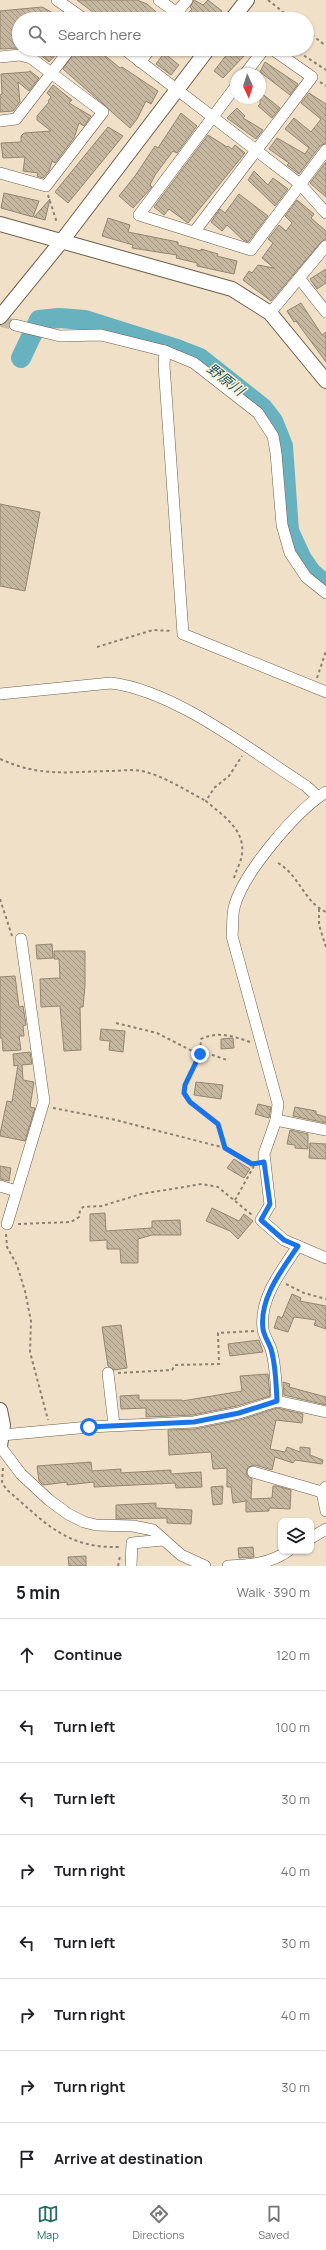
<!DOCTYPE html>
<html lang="en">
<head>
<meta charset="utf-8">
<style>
  body { margin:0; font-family:Manrope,"Noto Sans JP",sans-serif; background:#f6f6f6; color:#202124 }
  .controls { position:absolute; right:12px; bottom:12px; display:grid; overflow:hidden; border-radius:8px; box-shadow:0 1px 3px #0004 }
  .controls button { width:36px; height:36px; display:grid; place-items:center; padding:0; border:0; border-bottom:1px solid #e0e0e0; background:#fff; color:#202124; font:20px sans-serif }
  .compass { position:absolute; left:230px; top:68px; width:36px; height:36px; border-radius:50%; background:#fff; box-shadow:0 1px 3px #0004; rotate:176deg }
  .stop { position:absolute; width:12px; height:12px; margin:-9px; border:3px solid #1a73e8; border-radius:50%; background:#fff }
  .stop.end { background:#1a73e8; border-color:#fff; box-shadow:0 1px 4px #0008 }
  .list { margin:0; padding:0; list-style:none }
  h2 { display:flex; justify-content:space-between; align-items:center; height:52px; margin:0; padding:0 16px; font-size:17px }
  h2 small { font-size:13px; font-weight:400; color:#757577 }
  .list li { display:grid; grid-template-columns:26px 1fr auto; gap:12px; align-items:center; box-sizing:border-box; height:72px; padding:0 16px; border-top:1px solid #e0e0e0 }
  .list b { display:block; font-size:15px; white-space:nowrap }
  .list em { font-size:13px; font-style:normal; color:#757577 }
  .icon { flex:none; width:22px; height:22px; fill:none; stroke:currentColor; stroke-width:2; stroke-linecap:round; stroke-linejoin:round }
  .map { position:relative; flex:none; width:326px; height:1566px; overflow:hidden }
  .search { position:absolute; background:#fff; box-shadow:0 1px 3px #0004; left:12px; right:12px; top:12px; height:44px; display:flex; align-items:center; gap:10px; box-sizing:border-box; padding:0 14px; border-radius:22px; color:#757577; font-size:15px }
  .sheet { height:628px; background:#fff }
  nav { display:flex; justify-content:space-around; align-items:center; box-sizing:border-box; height:56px; border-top:1px solid #e0e0e0; background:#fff; font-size:11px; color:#757577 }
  nav a { display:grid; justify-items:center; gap:2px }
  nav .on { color:#226c66 }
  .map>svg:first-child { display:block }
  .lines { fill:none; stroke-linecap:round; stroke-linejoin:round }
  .river { stroke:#68b2c0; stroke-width:20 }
  .building { fill:url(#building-back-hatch); stroke:#948670 }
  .minor-tunnel { stroke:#cabca7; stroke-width:11; stroke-dasharray:11 5.5; stroke-linecap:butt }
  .minor-casing { stroke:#6b5e49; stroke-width:12 }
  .tertiary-casing { stroke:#6b5e49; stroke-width:16 }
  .path { stroke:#8c8171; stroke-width:2; stroke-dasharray:3 3; stroke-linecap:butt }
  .minor { stroke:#fff; stroke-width:11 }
  .tertiary { stroke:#fff; stroke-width:14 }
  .route { stroke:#1a73e8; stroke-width:5 }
  .labels { text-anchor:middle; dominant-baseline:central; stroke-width:3; stroke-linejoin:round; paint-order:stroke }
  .water-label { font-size:14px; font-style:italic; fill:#1d5a65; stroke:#fdeed5 }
</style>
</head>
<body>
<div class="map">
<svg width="326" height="1566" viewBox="0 0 326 1566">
  <defs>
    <pattern id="building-back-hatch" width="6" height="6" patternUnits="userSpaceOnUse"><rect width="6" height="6" fill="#c6b7a0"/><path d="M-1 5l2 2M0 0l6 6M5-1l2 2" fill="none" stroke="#a19582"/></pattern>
  </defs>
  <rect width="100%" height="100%" fill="#f0e0c8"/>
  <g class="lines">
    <path class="river" d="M21,358L39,320L59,318L85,320L177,349L200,358L263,408L273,421L283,446L289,531L302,559L311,572L326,585"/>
  </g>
  <g class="building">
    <path d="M77,0H137L147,4L164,19H102Z"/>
    <path d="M194,0L203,5L208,0L222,11L216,19H197L189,12L192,9L190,7Z"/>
    <path d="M42,7L64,19H19V48L0,49V11Z"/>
    <path d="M33,49H61L49,62Z"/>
    <path d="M77,49H97L120,68L122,67L158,91L151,104L146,101L137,119L130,128L63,69Z"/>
    <path d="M231,49H240L246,54L223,78L214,71Z"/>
    <path d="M164,53L179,65L171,75L156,64Z"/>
    <path d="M265,62L298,84L290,95L260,72Z"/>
    <path d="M30,71L39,78L29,91L18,82L20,102L13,111L0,112V95L2,94L1,74L28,72Z"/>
    <path d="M53,85L72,100L69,103L91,116L84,126L79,123L74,138L55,163L52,161L49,171L43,178L37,176L38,173L23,171L25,157L3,158L1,143L21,142V136L24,133L51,131L37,120V116L49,102L48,101L51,97L47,93Z"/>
    <path d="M260,92L280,108L272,118L258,106L260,104Z"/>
    <path d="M309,93L326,104V143L320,146L299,174L287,165L289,163L269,149L277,138L305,154L309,148L285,129L294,118L311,132L321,119L301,103Z"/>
    <path d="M237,108L245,116L243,118L263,130L256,139L227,118Z"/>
    <path d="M181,113L197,126L177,153L173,151L155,175L150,185L152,187L133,208L119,196L135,176L155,146L158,148Z"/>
    <path d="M108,127L123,136L68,203L55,192Z"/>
    <path d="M208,135L227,147L228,146L232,149L235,145L245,153L188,223L169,209L164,215L154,207Z"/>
    <path d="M326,162V197L310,183Z"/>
    <path d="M254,171L268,185L273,178L288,189L275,206L248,180Z"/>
    <path d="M4,193L39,201L33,217L1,208Z"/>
    <path d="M239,194L268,216L248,242L243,240L227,225L222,231L211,222L220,209L225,213Z"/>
    <path d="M50,199L45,220L34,217Z"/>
    <path d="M297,200L314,214L311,218L326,231V239L321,242L271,301L243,280L249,271L252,273L258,265L274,268L262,258L273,243L268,239L279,225L286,231L292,223L285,216Z"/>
    <path d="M108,218L130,225L128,232L178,242V245L201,251V249L218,254L217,256L237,261L234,274L197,266V263L176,258L177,255L132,248L133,245L102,236Z"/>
    <path d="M326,269V283L317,289L310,279Z"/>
    <path d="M301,303L322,335L326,332V362L296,321L294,322L287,311Z"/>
    <path d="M0,504L40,512L25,591L0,586Z"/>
    <path d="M52,944L53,958L37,959L36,945Z"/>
    <path d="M54,951H85V986L83,1007H80L81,1050L64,1051L60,1006L41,1007L40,979L60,978L59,959H54Z"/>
    <path d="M15,976L19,1007L23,1006L26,1025L23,1026L24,1036H19L21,1050L3,1051L2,1038H0V977Z"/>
    <path d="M101,1029L125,1031L123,1052L109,1050L110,1041L100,1040Z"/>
    <path d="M233,1038L234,1048L221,1049V1039Z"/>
    <path d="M30,1052L32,1064L22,1065L23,1080L34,1082L30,1107L35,1108L25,1141L0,1136V1134L7,1101L12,1102L18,1065L14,1066L13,1054Z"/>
    <path d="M196,1082L223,1085L221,1099L194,1095Z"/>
    <path d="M258,1104L271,1107L269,1118L255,1114Z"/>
    <path d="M295,1107L316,1111V1114L326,1117V1123L293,1116Z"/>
    <path d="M290,1130L308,1134V1149L295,1148V1145L287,1144Z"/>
    <path d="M310,1143L326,1144V1159L309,1158Z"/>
    <path d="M234,1159L250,1169L244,1178L227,1168Z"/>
    <path d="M0,1166L11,1168L9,1181L0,1179Z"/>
    <path d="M212,1208L239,1221L244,1214L253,1221L238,1239L230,1231L206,1221Z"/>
    <path d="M105,1213L106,1231L152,1228V1221L180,1220L181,1235H152L138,1239V1263H121L120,1249H107V1240L90,1241V1214Z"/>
    <path d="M292,1294L301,1298L300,1301L326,1306V1329L314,1325L316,1320L294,1317L288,1332L274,1328L278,1316L282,1318Z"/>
    <path d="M121,1325L127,1368L114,1370L108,1366L102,1327Z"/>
    <path d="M259,1340L263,1352L230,1356L228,1344Z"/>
    <path d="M268,1374L270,1396L237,1406L193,1415L146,1417V1408L121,1409L120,1396L139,1395V1400H182V1401L242,1391L240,1376Z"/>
    <path d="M283,1382L290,1384L289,1387L326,1397V1405L284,1395Z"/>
    <path d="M277,1408L303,1414L302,1423L276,1420L270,1449L285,1452L287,1447L300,1452V1447L310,1448V1455L323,1460L322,1464L295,1460L293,1463L275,1457L272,1470L255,1465L248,1467L246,1474L252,1479L251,1499L272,1498L273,1486H277L291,1490L290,1509L269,1508V1511L246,1512V1501L233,1503L231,1487H227V1468L213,1469L211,1452L169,1455L168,1430L195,1429L240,1420Z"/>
    <path d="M91,1462L92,1471L121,1469V1473L171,1470V1474L201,1472L202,1487L176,1488L175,1483L94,1487V1482L67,1485V1482L43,1485L39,1481L37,1466Z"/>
    <path d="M223,1486L222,1504L213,1505L211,1487Z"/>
    <path d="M156,1503V1508L192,1510L191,1524L167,1523V1518L116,1519V1505Z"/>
    <path d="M253,1547L254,1557L239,1558L238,1548Z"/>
    <path d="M86,1556V1566H69L68,1557Z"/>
  </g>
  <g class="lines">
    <path class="minor-tunnel" d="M0,321L15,325"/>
    <g class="minor-casing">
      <g id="minor">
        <path d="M57,0L84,19"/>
        <path d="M159,0L177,13"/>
        <path d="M172,19L187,0"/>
        <path d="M124,49L300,184L326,213"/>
        <path d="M0,57L20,55L31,58L103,112L46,186L0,173"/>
        <path d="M140,62L150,49"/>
        <path d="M245,74L264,49"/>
        <path d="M236,86L139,215L251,250L326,150"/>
        <path d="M0,121L16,119L70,49"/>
        <path d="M195,231L312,77L272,49"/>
        <path d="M299,278L326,312"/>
        <path d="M270,313L326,246"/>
        <path d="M15,325L60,336L101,335L165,351L194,363L258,413L273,436L276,453L282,525L290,553L306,577L326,593"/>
        <path d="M165,351L164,365L183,634L326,692"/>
        <path d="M0,694L111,683C176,691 251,751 306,786L318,797"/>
        <path d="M326,792C296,811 242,874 234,908C232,917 233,927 232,936L278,1104L276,1120L264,1154L270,1205L261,1220L284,1240L326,1258"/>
        <path d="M276,1120L326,1130"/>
        <path d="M0,1186L16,1191"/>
        <path d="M7,1224L44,1101L21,939"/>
        <path d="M108,1373L114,1425"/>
        <path d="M277,1401C276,1384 276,1366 271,1349C269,1343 264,1336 263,1329C259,1298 282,1270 298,1246"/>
        <path d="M2,1435L89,1427L194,1422L239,1413L277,1401L326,1412"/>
        <path d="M0,1446L21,1474L49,1500L68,1514L84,1522L96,1525L133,1526L153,1530L181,1555L205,1566"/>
        <path d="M253,1472L322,1492"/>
        <path d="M326,1487L322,1492L326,1511"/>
        <path d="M311,1538L326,1529"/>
        <path d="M131,1566L132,1543L163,1540"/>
        <path d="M228,1566C251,1565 269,1564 288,1551"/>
      </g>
    </g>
    <g class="tertiary-casing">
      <g id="tertiary">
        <path d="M232,19L247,0"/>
        <path d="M0,224L232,289L270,313L326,381"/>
        <path d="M0,317L61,242L208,49"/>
        <path d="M0,1410L3,1425L0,1446"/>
      </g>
    </g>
    <g class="path">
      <path d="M268,0L292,19"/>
      <path d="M307,31L326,46"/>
      <path d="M294,49L326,70"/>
      <path d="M320,82L326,86"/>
      <path d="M48,195L57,223"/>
      <path d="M97,647L153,630L172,631"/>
      <path d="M317,678L326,651"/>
      <path d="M0,759C41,777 65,772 108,771C119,771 132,769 142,771C164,776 185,790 206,801"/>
      <path d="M278,863C300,876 304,902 326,912"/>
      <path d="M234,878C236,870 241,863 242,854C245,829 223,816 206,801L214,788L229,776L242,756"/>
      <path d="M0,899L12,936"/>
      <path d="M319,909V925L326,947"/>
      <path d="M116,1023L157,1033L194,1052L207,1053L227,1060"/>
      <path d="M250,1042C233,1036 218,1031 201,1039L200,1054L185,1085L184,1093L190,1102L218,1124L225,1148L252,1164L255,1163"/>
      <path d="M53,1108L116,1120L225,1148"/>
      <path d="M235,1200L254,1166"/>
      <path d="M18,1224L71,1222L79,1217L80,1210L83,1207L102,1206L141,1194L202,1184L218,1187L252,1215"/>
      <path d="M6,1234L7,1247L17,1265L25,1291L31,1321L30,1352L48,1420"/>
      <path d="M286,1284L304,1293L326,1299"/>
      <path d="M118,1373L172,1370L175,1365L219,1364L218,1333L254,1331"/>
      <path d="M3,1468L2,1482L6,1489C45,1522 65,1549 121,1547"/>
      <path d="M118,1566L120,1556"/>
    </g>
    <use href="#minor" class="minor"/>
    <use href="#tertiary" class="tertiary"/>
  </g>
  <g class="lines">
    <path class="route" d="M89,1427L194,1422L239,1413L277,1401C276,1384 276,1366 271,1349C269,1343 264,1336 263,1329C259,1298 282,1270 298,1246L284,1240L261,1220L270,1204L264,1162L252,1164L225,1148L218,1124L190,1102L184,1093L185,1085L200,1054"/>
  </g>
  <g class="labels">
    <g class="water-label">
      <text transform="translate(226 379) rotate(38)">野原川</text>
    </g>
  </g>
</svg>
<div class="controls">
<button><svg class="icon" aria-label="layers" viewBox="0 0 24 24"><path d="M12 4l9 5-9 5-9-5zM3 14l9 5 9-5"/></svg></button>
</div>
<svg class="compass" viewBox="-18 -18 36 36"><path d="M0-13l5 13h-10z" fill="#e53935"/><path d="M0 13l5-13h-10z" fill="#757577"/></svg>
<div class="stop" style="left:89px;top:1427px"></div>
<div class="stop end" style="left:200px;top:1054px"></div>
<div class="search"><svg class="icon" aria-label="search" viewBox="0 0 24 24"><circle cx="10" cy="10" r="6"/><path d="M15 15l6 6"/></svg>Search here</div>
</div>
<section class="sheet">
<h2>5 min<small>Walk · 390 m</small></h2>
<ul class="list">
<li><svg class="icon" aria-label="ahead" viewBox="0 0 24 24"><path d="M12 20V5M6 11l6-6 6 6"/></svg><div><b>Continue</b></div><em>120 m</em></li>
<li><svg class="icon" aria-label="left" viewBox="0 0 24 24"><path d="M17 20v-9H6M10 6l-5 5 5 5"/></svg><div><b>Turn left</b></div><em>100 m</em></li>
<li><svg class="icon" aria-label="left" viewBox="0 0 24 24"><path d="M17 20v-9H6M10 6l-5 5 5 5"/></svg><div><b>Turn left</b></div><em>30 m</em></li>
<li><svg class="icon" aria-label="right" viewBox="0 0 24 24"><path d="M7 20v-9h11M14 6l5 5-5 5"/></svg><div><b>Turn right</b></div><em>40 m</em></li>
<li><svg class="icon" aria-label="left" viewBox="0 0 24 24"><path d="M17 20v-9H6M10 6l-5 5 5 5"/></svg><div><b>Turn left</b></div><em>30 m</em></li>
<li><svg class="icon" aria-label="right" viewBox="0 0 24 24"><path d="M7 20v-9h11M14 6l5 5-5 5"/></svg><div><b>Turn right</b></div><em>40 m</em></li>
<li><svg class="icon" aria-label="right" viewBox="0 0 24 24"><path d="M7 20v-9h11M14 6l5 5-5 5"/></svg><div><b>Turn right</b></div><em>30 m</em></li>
<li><svg class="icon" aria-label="arrive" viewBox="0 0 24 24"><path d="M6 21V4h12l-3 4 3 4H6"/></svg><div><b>Arrive at destination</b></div></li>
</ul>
</section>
<nav>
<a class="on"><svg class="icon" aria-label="map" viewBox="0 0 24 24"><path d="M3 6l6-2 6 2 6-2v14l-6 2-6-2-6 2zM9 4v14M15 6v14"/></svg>Map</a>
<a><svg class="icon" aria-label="directions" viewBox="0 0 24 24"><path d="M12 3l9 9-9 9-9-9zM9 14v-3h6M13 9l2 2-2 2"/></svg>Directions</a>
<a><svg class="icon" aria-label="saved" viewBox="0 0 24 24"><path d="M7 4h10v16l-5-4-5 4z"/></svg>Saved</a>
</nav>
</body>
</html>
